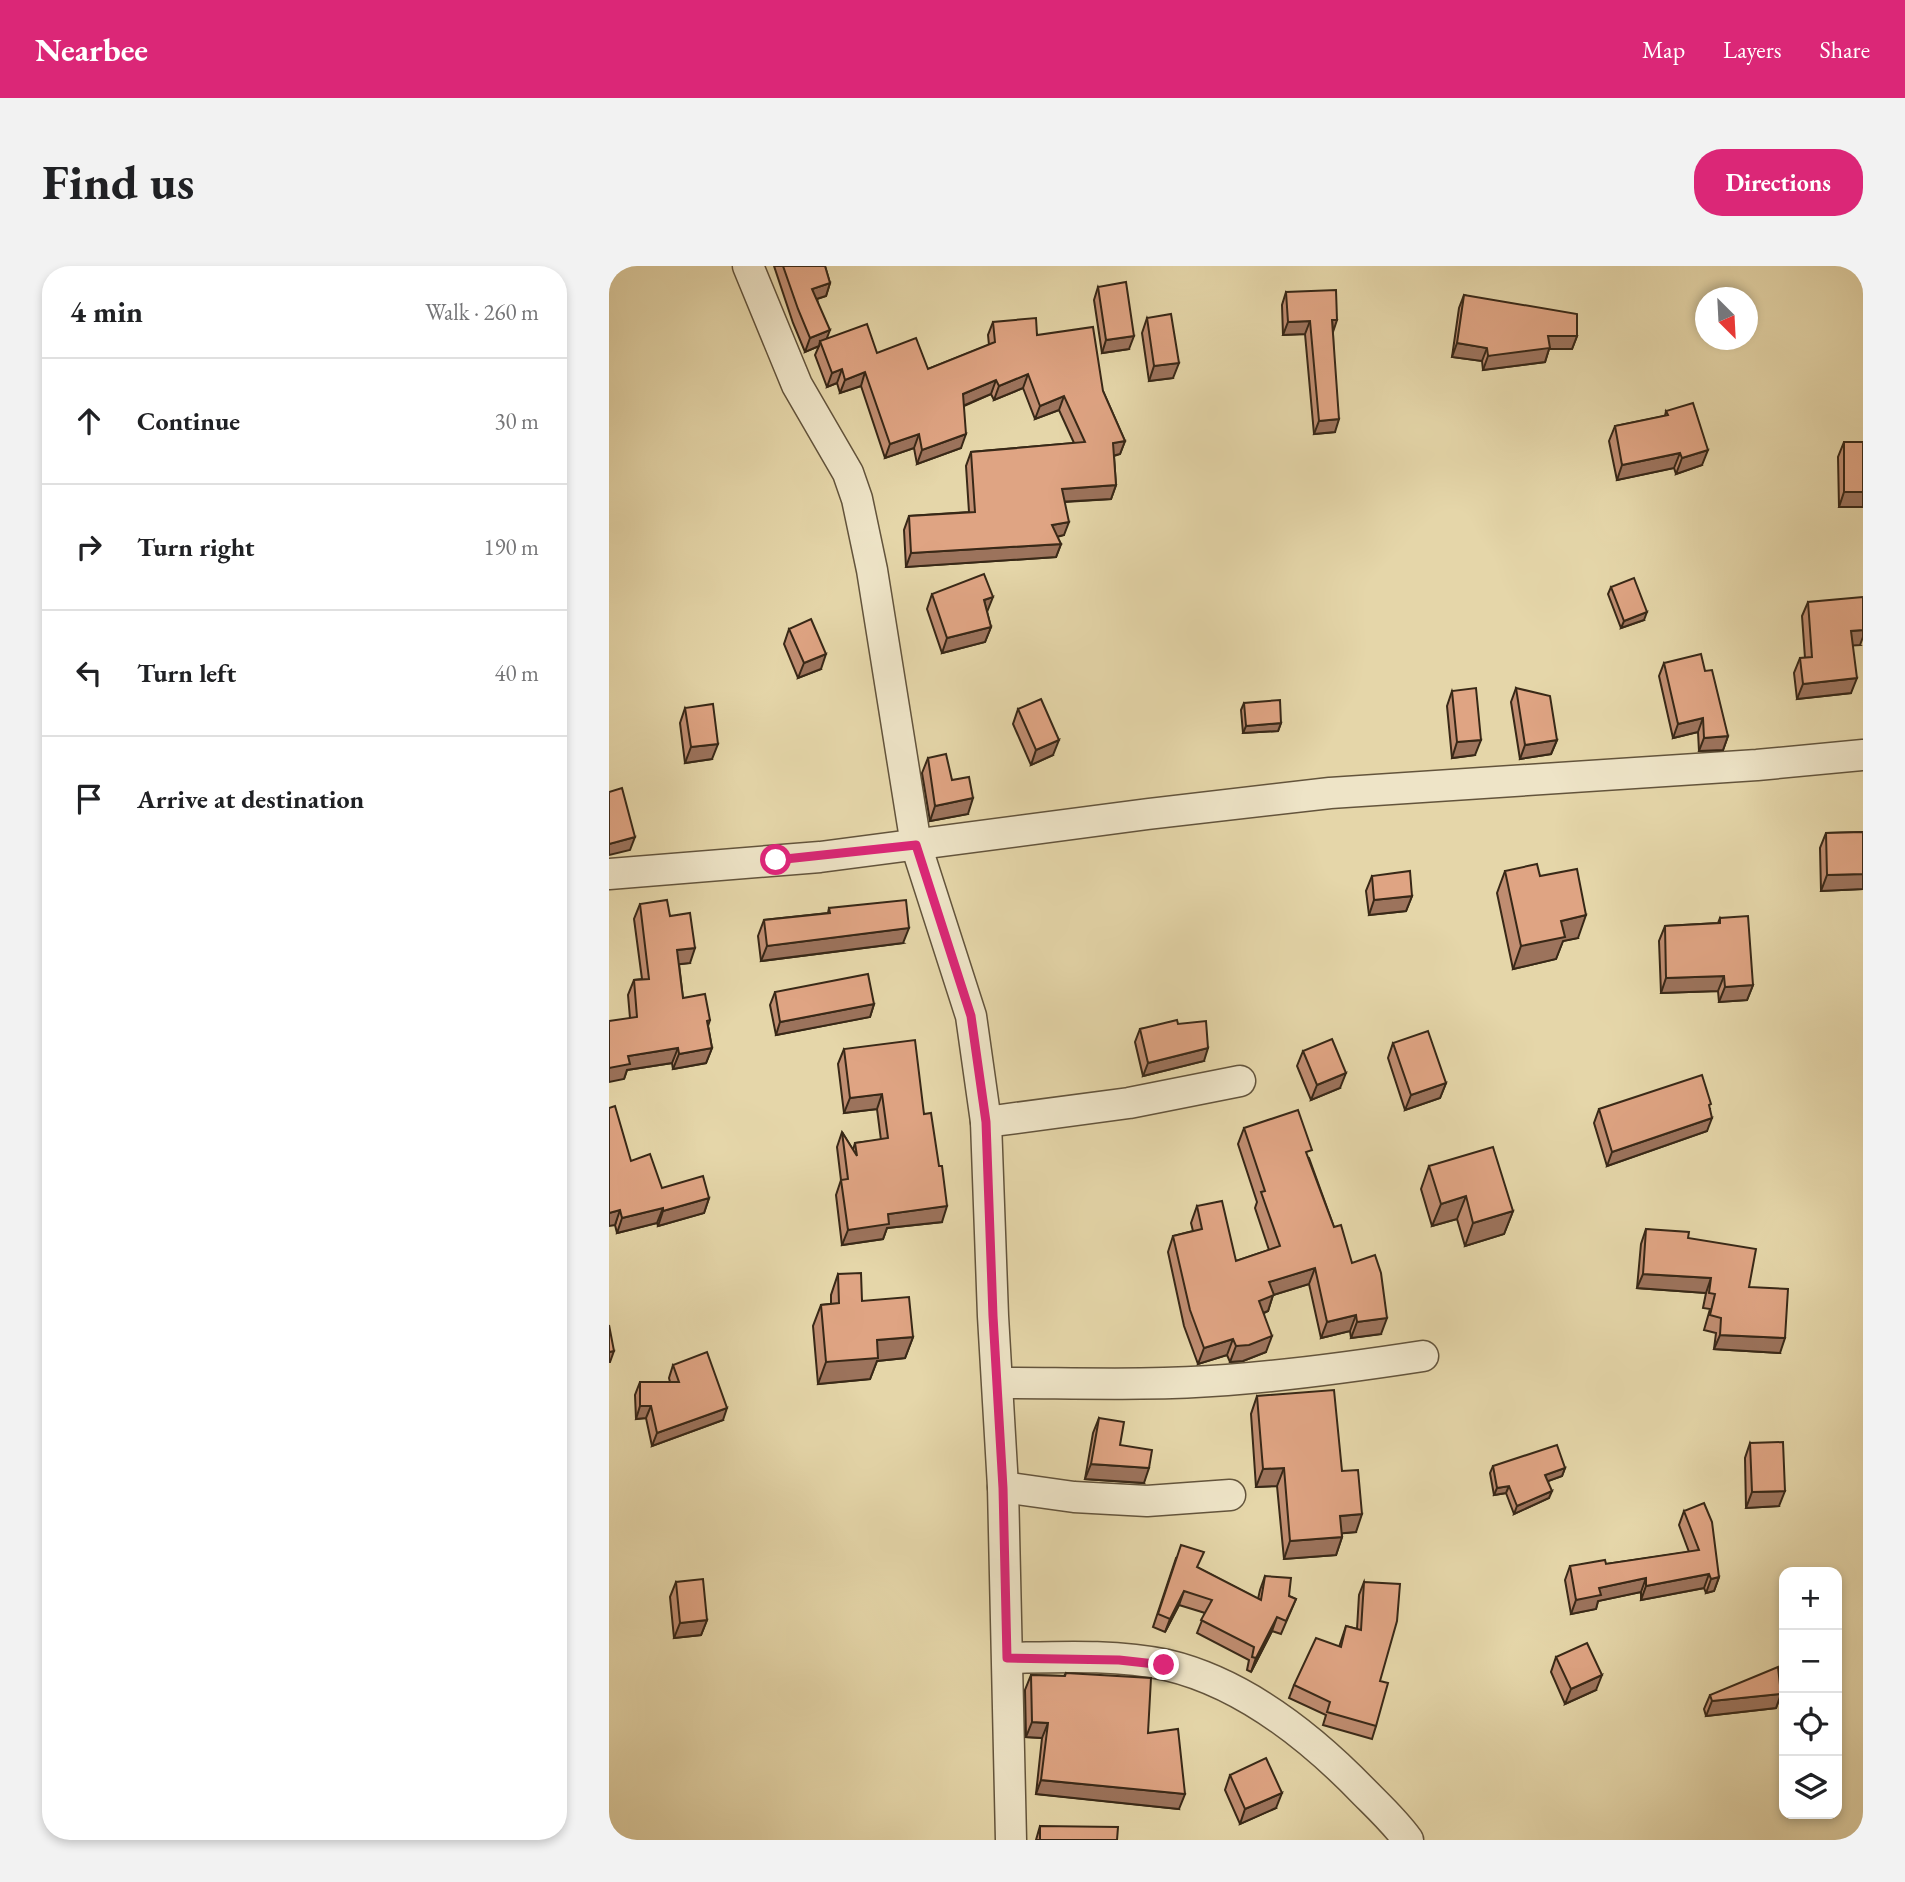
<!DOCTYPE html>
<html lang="en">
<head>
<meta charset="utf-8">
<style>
  body { margin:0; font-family:"EB Garamond",serif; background:#f2f2f2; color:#202124 }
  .controls { position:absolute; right:21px; bottom:21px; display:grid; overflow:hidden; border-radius:14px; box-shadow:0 4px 10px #0003 }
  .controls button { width:63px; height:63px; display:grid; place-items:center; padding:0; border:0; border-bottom:2px solid #e0e0e0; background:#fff; color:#202124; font:35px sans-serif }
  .compass { position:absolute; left:1086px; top:21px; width:63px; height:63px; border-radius:50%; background:#fff; box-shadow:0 4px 10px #0003; rotate:156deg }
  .stop { position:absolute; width:21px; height:21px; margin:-16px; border:5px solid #db2777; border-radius:50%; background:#fff }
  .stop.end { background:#db2777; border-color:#fff; box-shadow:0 2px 7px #0008 }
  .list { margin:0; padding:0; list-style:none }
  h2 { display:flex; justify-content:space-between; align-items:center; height:91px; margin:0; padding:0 28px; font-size:30px }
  h2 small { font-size:23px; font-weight:400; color:#757577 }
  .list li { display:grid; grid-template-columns:46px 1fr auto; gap:21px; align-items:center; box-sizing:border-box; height:126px; padding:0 28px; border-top:2px solid #e0e0e0 }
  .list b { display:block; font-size:26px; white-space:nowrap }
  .list em { font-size:23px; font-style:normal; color:#757577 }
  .icon { flex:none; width:38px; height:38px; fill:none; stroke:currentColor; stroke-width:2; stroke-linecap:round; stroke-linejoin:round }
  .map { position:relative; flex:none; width:1254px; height:1574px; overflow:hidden; border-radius:28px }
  header { display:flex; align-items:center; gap:42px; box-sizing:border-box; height:98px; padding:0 35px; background:#db2777; color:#fff }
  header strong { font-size:33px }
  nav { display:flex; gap:38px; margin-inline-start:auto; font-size:24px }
  .intro { display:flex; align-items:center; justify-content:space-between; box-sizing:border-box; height:168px; padding:0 42px }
  h1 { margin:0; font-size:49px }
  .button { padding:18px 32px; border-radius:28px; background:#db2777; color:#fff; font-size:24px; font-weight:700 }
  main { display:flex; gap:42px; padding:0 42px }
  aside { flex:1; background:#fff; border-radius:28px; box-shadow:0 4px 10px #0003 }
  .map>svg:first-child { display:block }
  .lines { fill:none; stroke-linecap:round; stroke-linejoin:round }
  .minor-casing { stroke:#63543c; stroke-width:33 }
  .minor { stroke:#eee4c7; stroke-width:30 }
  .wall { fill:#c08d71; stroke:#382817; stroke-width:2 }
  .shaded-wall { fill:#9c735c; stroke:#382817; stroke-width:2 }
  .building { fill:#dfa483; stroke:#382817; stroke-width:2 }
  .route { stroke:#db2777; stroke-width:9 }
</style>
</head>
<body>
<header>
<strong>Nearbee</strong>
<nav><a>Map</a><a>Layers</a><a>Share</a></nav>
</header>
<div class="intro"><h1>Find us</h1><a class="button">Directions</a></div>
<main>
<aside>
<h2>4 min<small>Walk · 260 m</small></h2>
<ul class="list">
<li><svg class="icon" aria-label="ahead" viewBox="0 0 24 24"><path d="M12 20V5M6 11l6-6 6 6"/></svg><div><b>Continue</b></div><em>30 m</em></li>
<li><svg class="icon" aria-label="right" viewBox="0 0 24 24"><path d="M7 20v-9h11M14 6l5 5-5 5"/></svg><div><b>Turn right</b></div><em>190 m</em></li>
<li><svg class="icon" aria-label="left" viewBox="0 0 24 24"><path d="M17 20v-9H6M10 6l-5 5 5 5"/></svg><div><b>Turn left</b></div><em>40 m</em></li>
<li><svg class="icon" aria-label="arrive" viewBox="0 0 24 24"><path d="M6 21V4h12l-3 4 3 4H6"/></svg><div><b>Arrive at destination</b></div></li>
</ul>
</aside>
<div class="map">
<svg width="1254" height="1574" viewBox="0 0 1254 1574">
  <rect width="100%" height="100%" fill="#e5d6a9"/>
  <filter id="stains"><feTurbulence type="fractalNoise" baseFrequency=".00286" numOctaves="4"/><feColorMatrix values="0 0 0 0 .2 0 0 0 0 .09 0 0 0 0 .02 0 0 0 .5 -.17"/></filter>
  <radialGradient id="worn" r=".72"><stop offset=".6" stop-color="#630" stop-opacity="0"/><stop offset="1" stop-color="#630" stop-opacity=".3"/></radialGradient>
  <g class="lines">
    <g class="minor-casing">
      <g id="minor">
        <path d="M139,0L188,119L239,207L248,233L263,304L307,579L362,750L377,856L384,1050L394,1221L402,1574"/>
        <path d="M0,608L211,591L539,548L721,527L1148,499L1254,489"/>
        <path d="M377,856L520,837L631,815"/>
        <path d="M389,1117C465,1117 542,1120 618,1114C684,1109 749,1100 814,1090"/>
        <path d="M394,1221L465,1231L538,1235L621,1229"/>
        <path d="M399,1392C450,1391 507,1388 558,1399C634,1417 703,1472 756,1527C771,1542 787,1557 799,1574"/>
      </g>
    </g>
    <use href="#minor" class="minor"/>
  </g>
  <g class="wall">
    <path d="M165,0H216L221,17L217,30L208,33L217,73L268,87L319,103L380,79L379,69L384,56L428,69L494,125L516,175L511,188L505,190L507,219L502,233L456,236L455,269L448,271L452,278L447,291L297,301L295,264L300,250L360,246L357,200L362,186L465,177L450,144L426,153L414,122L385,134L382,128L355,140L352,182L308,198L305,182L276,192L252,120L231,127L228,117L218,121L206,89L210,80L196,86L184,57Z"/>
    <path d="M489,21L520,83L493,87L485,34Z"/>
    <path d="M677,26L724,66L726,166L705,168L696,68L674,69L673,39Z"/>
    <path d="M855,29L968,70L963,83H940L936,96L874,104L873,95L843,91L850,42Z"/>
    <path d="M538,52L564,112L540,115L533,67Z"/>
    <path d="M1057,145L1093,199L1067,208L1065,202L1008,214L1000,175L1006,160L1056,150Z"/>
    <path d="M1235,176H1254V241H1230L1229,191Z"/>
    <path d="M1002,321L1035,354L1012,362L999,328Z"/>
    <path d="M323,328L378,346L382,361L376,376L333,387L318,343Z"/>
    <path d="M1199,336L1251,379H1244L1242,427L1188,433L1185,407L1191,392H1196L1193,350Z"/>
    <path d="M180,363L212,403L189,412L175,378Z"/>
    <path d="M1055,397L1119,470L1114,484L1090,485L1089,466L1064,472L1050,410Z"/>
    <path d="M907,422L948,474L942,488L911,493L902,436Z"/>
    <path d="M843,425L866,489L843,492L838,440Z"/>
    <path d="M635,437L672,457L669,465L634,467L632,444Z"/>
    <path d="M76,442L103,493L76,497L71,457Z"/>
    <path d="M409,443L444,489L422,499L404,458Z"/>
    <path d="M319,492L343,514L359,548L321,555L313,507Z"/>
    <path d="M1254,566V623L1212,625L1211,582L1217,567Z"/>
    <path d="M896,605L931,610L969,672L954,675L947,693L904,703L888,627Z"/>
    <path d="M763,610L803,630L797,645L760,649L757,625Z"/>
    <path d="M31,638L61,650L81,697L70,698L74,732L101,754L99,760L103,782L97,797L64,803L63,797L18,804L15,813L21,752L19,729L25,714L33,713L25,653Z"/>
    <path d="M220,642L294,677L152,695L149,670L155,654L219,647Z"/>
    <path d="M1111,652L1144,719L1138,734L1110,736L1109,725L1052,727L1050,675L1056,660L1109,657Z"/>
    <path d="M166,726L265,738L261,751L167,769L161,739Z"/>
    <path d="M569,758L595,795L534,810L526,776L531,763Z"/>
    <path d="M784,777L837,817L831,832L796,844L779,792Z"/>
    <path d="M235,783L315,848L333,956L278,962L274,973L233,979L227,929L232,914L228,881L233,866L244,884L246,877L272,874L268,843L235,847L229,798Z"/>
    <path d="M694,785L731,822L702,834L688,800Z"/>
    <path d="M990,843H1101L1098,865L998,900L985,857Z"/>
    <path d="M635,862L700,892L725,961L743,997L772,1068L742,1072L741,1065L712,1072L700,1018L664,1029L659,1045L655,1047L657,1086L634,1095L621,1096L618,1089L589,1098L575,1060L559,986L564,970L584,965L582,957L588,940L627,995L660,984L646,942L648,936L629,878Z"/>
    <path d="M22,895L53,922L100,932L95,947L49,960L48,957L8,967L6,959Z"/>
    <path d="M820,900L904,945L895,968L856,980L848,953L823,960L812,923Z"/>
    <path d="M1037,963L1079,972L1140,1021L1171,1087L1105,1083L1107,1067L1095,1064L1101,1043L1094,1042L1097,1027L1028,1022L1032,978Z"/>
    <path d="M229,1008L253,1035L304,1071L296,1092L268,1095L261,1113L209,1118L204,1060L212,1039L222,1038V1029Z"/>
    <path d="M64,1099L114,1154L43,1180L37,1152L27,1153L26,1129L31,1116H61L60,1112Z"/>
    <path d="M648,1130L733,1205L747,1266L733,1267V1271L727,1289L675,1293L668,1220L647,1221L642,1148Z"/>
    <path d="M490,1152L511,1179L535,1217L476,1213L484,1167Z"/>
    <path d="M1141,1177L1170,1240L1137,1242L1136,1192Z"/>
    <path d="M884,1200L956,1202L953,1210L939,1215L940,1232L905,1248L897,1227L885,1229L881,1207Z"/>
    <path d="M1075,1245L1110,1311L1105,1325L1097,1327L1095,1322L1032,1334V1326L989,1335L987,1343L962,1348L956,1314L961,1300L997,1298L1080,1286L1070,1259Z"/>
    <path d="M567,1292L589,1302L649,1333L651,1324L656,1310L680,1330L687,1333L672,1368L663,1365L642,1406L638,1404L640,1394L588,1367L596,1347L570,1339L556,1366L544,1361Z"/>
    <path d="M67,1316L98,1354L92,1369L65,1372L61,1331Z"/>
    <path d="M755,1316L771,1415L767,1460L763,1473L714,1459L717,1449L680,1432L685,1419L730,1381L737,1360L748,1363L750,1329Z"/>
    <path d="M947,1391L987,1424L956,1438L942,1406Z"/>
    <path d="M457,1407L539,1467L570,1543L427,1528L433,1472L417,1471L416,1424L422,1409L455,1410Z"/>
    <path d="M1172,1428L1167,1442L1097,1450L1095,1443L1101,1429Z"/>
    <path d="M621,1509L667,1542L631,1558L616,1524Z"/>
    <path d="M431,1560L508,1574H427Z"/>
  </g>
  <g class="shaded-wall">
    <path d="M221,17L217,30L198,36L203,23Z"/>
    <path d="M723,54H728L724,66Z"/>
    <path d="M701,55L696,68L674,69L679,56Z"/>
    <path d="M221,64L216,77L211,75L210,80L196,86L201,72Z"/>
    <path d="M525,70L520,83L493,87L497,74Z"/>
    <path d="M939,70H968L963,83H940L936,96L874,104L879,90Z"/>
    <path d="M848,77L878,82L873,95L843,91Z"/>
    <path d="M570,97L564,112L540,115L545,100Z"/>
    <path d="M233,103L228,117L218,121L223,107Z"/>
    <path d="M256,106L252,120L231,127L236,114Z"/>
    <path d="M419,108L414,122L385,134L390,120Z"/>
    <path d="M387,114L382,128L349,142L354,128Z"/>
    <path d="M455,130L450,144L426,153L431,140Z"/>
    <path d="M730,153L726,166L705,168L710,155Z"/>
    <path d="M310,168L305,182L276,192L281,178Z"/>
    <path d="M357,168L352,182L308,198L313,184Z"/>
    <path d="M516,175L511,188L499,191L504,177Z"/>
    <path d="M1099,184L1093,199L1067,208L1073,192Z"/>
    <path d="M1071,187L1065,202L1008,214L1013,199Z"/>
    <path d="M507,219L502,233L448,236L453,223Z"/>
    <path d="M1235,226H1254V241H1230Z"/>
    <path d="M460,256L455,269L438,273L443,259Z"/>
    <path d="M452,278L447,291L297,301L302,287Z"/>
    <path d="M384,331L378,346L375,334Z"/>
    <path d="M1038,346L1035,354L1012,362L1015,355Z"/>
    <path d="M382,361L376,376L333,387L338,372Z"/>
    <path d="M1254,364V371L1251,379L1237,380L1242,365Z"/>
    <path d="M217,388L212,403L189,412L195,397Z"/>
    <path d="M1248,412L1242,427L1188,433L1194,418Z"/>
    <path d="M1094,452L1089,466L1064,472L1069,458Z"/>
    <path d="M672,457L669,465L634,467L637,460Z"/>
    <path d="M1119,470L1114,484L1090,485L1095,472Z"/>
    <path d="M450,474L444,489L422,499L427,484Z"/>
    <path d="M872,474L866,489L843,492L848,476Z"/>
    <path d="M948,474L942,488L911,493L916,479Z"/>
    <path d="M109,478L103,493L76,497L82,481Z"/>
    <path d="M364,532L359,548L321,555L326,540Z"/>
    <path d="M26,571L21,584L0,589V578Z"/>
    <path d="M1254,608V623L1212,625L1218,609Z"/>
    <path d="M803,630L797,645L760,649L765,634Z"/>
    <path d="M977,649L969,672L954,675L947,693L904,703L912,680L952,655Z"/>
    <path d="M300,662L294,677L152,695L158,680Z"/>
    <path d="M86,682L81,697L63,699L68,684Z"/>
    <path d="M1115,710L1109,725L1052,727L1057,712Z"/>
    <path d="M1144,719L1138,734L1110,736L1116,721Z"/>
    <path d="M265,738L261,751L167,769L171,756Z"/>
    <path d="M69,782L63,797L18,804L15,813L0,816V802L19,790Z"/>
    <path d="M103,782L97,797L64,803L70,788Z"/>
    <path d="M599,782L595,795L534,810L539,797Z"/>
    <path d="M737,807L731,822L702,834L708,819Z"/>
    <path d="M837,817L831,832L796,844L802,829Z"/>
    <path d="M273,828L268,843L235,847L241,832Z"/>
    <path d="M1103,852L1098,865L998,900L1003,886Z"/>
    <path d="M857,930L848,953L823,960L832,938Z"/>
    <path d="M100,932L95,947L49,960L54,945Z"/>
    <path d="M338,940L333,956L278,962L274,973L233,979L239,964L279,948Z"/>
    <path d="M54,942L48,957L8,967L13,952Z"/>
    <path d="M11,944L6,959L0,960V947Z"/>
    <path d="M904,945L895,968L856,980L864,957Z"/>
    <path d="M706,1002L700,1018L664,1029L659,1045L644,1051L650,1035L660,1016Z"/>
    <path d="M1034,1008L1102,1012L1097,1027L1028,1022Z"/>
    <path d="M747,1049L741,1065L712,1072L718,1056Z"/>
    <path d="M778,1052L772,1068L742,1072L748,1056Z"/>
    <path d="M1111,1069L1176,1072L1171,1087L1105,1083Z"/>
    <path d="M663,1070L657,1086L634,1095L621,1096L627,1080Z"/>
    <path d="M304,1071L296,1092L268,1095L261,1113L209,1118L217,1096L268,1074Z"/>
    <path d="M624,1073L618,1089L589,1098L595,1082Z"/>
    <path d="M5,1085L1,1096H0V1086Z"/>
    <path d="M31,1140H42L37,1152L27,1153Z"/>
    <path d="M118,1142L114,1154L43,1180L48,1167Z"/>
    <path d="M482,1198L540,1202L535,1217L476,1213Z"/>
    <path d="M675,1202L668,1220L647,1221L654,1203Z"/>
    <path d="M956,1202L953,1210L934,1217L936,1209Z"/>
    <path d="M900,1220L897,1227L885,1229L888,1222Z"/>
    <path d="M943,1225L940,1232L905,1248L908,1240Z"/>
    <path d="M1176,1225L1170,1240L1137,1242L1143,1226Z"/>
    <path d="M753,1248L747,1266L725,1268L731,1250Z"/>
    <path d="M733,1271L727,1289L675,1293L681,1275Z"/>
    <path d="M1100,1308L1095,1322L1032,1334L1037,1320Z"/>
    <path d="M1110,1311L1105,1325L1097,1327L1102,1313Z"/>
    <path d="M1037,1312L1032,1326L989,1335L987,1343L962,1348L967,1334L990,1322Z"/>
    <path d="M575,1325L570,1339L556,1366L561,1353Z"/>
    <path d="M668,1351L663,1365L642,1406L647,1392Z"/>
    <path d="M98,1354L92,1369L65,1372L71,1357Z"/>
    <path d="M993,1409L987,1424L956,1438L962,1423Z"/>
    <path d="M1172,1428L1167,1442L1097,1450L1103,1435Z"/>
    <path d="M423,1456L439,1457L433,1472L417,1471Z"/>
    <path d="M432,1514L576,1528L570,1543L427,1528Z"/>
    <path d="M673,1527L667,1542L631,1558L636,1543Z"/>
  </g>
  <g class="building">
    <path d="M174,0H216L221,17L203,23L221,64L201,72L189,43Z"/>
    <path d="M517,16L525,70L497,74L489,21Z"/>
    <path d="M727,24L728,54H723L730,153L710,155L701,55L679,56L677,26Z"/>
    <path d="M855,29L968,48V70H939L941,82L879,90L878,82L848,77Z"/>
    <path d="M562,48L570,97L545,100L538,52Z"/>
    <path d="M427,52L428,69L484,61L494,125L516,175L504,177L507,219L453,223L460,256L443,259L452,278L302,287L300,250L366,246L362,186L476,176L455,130L431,140L419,108L390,120L387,114L354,128L357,168L313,184L310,168L281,178L256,106L236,114L233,103L223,107L211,75L258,58L268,87L307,72L319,103L386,76L384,56Z"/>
    <path d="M1084,137L1099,184L1073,192L1071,187L1013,199L1006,160L1059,149L1057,145Z"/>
    <rect x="1235" y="176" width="19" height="50"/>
    <path d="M375,308L384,331L375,334L382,361L338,372L323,328Z"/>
    <path d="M1025,312L1038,346L1015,355L1002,321Z"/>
    <path d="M1254,331V364L1242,365L1248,412L1194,418L1191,392L1203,391L1199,336Z"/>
    <path d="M202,353L217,388L195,397L180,363Z"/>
    <path d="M1092,388L1096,405L1103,404L1119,470L1095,472L1094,452L1069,458L1055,397Z"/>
    <path d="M867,422L872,474L848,476L843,425Z"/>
    <path d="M907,422L941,430L948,474L916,479Z"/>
    <path d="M432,433L450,474L427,484L409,443Z"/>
    <path d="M671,434L672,457L637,460L635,437Z"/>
    <path d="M104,438L109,478L82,481L76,442Z"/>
    <path d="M337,488L343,514L360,511L364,532L326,540L319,492Z"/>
    <path d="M13,522L26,571L0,578V526Z"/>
    <path d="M1254,566V608L1218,609L1217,567Z"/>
    <path d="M928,598L931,610L968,603L977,649L952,655L956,671L912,680L896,605Z"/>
    <path d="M801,605L803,630L765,634L763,610Z"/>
    <path d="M58,634L61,650L81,647L86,682L68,684L74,732L96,728L101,754L98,755L103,782L70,788L69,782L19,790L21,798L0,802V755L28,751L25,714L40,713L31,638Z"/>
    <path d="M297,634L300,662L158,680L155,654L221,647L220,642Z"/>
    <path d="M1139,650L1144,719L1116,721L1115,710L1057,712L1056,660L1111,657V652Z"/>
    <path d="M259,708L265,738L171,756L166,726Z"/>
    <path d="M568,754L569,758L597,755L599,782L539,797L531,763Z"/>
    <path d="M819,765L837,817L802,829L784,777Z"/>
    <path d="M723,773L737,807L708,819L694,785Z"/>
    <path d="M306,774L315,848L322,847L330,900H333L338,940L279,948L280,958L239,964L232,914L239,913L233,866L248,890L246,877L279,872L273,828L241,832L235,783Z"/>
    <path d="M1093,809L1102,838L1100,839L1103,852L1003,886L990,843Z"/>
    <path d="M6,840L22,895L41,888L53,922L94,910L100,932L54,945V942L13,952L11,944L0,947V842Z"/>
    <path d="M689,844L703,884L697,886L725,961L732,959L743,997L766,989L772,1007L778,1052L748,1056L747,1049L718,1056L706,1002L660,1016L665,1029L650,1035L663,1070L640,1079L627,1080L624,1073L595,1082L581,1044L564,970L593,963L588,940L613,935L627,995L671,980L652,926L656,925L635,862Z"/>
    <path d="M884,881L904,945L864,957L857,930L832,938L820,900Z"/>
    <path d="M1037,963L1080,966L1079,972L1147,983L1140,1021L1179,1023L1176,1072L1111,1069L1112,1052L1101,1049L1106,1028L1100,1027L1102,1012L1034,1008Z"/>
    <path d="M252,1007L253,1035L300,1031L304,1071L268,1074L269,1092L217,1096L212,1039L230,1037L229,1008Z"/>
    <path d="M0,1059L5,1085L0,1086Z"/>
    <path d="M98,1086L118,1142L48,1167L42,1140H31V1116H70L64,1099Z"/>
    <path d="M725,1124L733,1205L749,1204L753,1248L731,1250L733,1271L681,1275L675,1202L654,1203L648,1130Z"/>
    <path d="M490,1152L515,1156L511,1179L543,1184L540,1202L482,1198Z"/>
    <path d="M1174,1176L1176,1225L1143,1226L1141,1177Z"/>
    <path d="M948,1179L956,1202L936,1209L943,1225L908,1240L900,1220L888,1222L884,1200Z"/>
    <path d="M1095,1237L1103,1256L1110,1311L1102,1313L1100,1308L1037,1320V1312L990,1322L992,1329L967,1334L961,1300L996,1294L997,1298L1090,1284L1075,1245Z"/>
    <path d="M572,1279L595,1286L588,1301L652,1334L656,1310L682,1312L680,1330L687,1333L677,1355L668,1351L647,1392L643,1391L645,1381L592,1354L603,1334L575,1325L561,1353L549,1348Z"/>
    <path d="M94,1313L98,1354L71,1357L67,1316Z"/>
    <path d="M755,1316L791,1318L788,1355L771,1415L779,1417L767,1460L718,1446L721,1436L685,1419L707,1372L732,1381L737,1360L752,1364Z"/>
    <path d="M978,1377L993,1409L962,1423L947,1391Z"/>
    <path d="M1169,1401L1172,1428L1103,1435L1101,1429Z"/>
    <path d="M457,1407L542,1412L539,1467L569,1463L576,1528L432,1514L439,1457L423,1456L422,1409L456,1410Z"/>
    <path d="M657,1492L673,1527L636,1543L621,1509Z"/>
    <path d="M431,1560L509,1561L508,1574H431Z"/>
  </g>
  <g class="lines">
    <path class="route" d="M167,594L307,579L362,750L377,856L384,1050L394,1222L398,1392L510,1394L555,1399"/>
  </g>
  <rect width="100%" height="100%" filter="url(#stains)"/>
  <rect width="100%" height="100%" fill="url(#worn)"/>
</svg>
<div class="controls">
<button>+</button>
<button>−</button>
<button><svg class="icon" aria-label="locate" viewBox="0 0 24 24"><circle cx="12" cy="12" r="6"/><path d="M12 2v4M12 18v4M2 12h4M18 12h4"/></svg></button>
<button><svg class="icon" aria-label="layers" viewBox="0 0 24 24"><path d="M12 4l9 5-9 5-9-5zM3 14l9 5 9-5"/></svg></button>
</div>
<svg class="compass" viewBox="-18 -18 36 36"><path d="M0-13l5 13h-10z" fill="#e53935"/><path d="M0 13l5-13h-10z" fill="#757577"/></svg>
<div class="stop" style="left:167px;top:594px"></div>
<div class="stop end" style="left:555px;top:1399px"></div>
</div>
</main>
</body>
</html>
